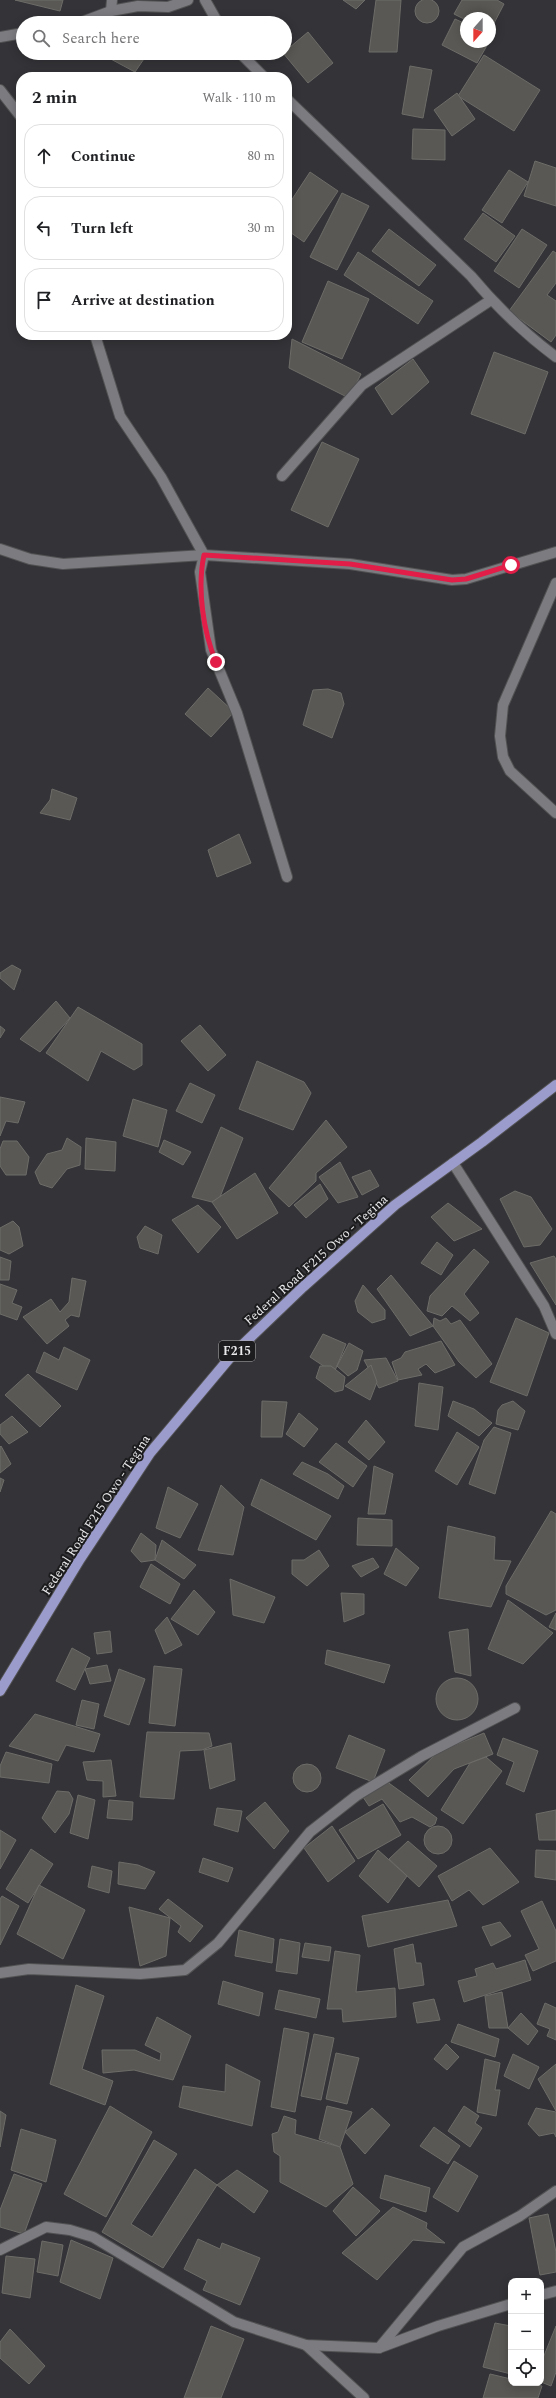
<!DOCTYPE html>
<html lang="en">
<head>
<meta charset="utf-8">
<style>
  body { margin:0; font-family:Spectral,serif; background:#f2f2f2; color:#202124 }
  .controls { position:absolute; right:12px; bottom:12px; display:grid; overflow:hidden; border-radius:8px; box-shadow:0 2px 10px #0003 }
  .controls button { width:36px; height:36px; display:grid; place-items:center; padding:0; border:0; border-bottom:1px solid #e0e0e0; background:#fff; color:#202124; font:20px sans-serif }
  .compass { position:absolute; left:460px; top:12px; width:36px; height:36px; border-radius:50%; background:#fff; box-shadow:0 2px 10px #0003; rotate:201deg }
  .stop { position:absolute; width:12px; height:12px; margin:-9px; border:3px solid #e11d48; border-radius:50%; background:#fff }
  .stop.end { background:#e11d48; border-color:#fff; box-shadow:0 1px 4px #0008 }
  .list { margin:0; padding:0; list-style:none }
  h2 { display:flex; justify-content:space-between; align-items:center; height:52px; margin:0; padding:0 16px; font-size:17px }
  h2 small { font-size:13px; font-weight:400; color:#757577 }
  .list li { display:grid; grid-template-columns:26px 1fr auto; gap:12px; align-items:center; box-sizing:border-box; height:64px; margin:0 8px 8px; padding:0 8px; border:1px solid #e0e0e0; border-radius:16px }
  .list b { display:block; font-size:15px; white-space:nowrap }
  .list em { font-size:13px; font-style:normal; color:#757577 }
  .icon { flex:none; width:22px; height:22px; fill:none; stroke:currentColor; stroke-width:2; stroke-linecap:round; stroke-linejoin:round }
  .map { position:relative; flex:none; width:556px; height:2398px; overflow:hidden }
  .search { position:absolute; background:#fff; box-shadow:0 2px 10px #0003; left:16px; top:16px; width:276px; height:44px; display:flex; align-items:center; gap:10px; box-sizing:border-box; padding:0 14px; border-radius:22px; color:#757577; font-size:15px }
  .panel { position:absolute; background:#fff; box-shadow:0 2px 10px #0003; left:16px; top:72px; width:276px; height:268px; border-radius:16px }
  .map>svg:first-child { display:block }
  .building { fill:#595854; stroke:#6d6c68 }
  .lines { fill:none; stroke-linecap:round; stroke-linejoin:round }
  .street-casing { stroke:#525254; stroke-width:12 }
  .secondary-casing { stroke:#525254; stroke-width:12 }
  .primary-casing { stroke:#525254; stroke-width:12 }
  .street { stroke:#7c7c80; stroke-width:10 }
  .secondary { stroke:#7c7c80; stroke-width:10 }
  .primary { stroke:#9b9bcc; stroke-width:10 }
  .route { stroke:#e11d48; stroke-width:5 }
  .labels { text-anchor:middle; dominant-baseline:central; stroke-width:4; stroke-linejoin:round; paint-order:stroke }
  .shield { fill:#1c1c1e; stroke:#acacae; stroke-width:1 }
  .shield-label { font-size:12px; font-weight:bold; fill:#eaeaec }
  .street-label { font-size:13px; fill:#eaeaec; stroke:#1c1c1e }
</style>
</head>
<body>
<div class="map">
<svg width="556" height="2398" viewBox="0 0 556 2398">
  <rect width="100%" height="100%" fill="#343438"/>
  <g class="building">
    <circle cx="427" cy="11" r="12"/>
    <path d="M15,0H63L60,11Z"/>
    <path d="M343,0H365L356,9Z"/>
    <path d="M376,0H401L397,52H369Z"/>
    <path d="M462,0H497L504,4L490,31V18H466V20L454,14Z"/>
    <path d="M455,19L466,24V42H489L477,63L442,45Z"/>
    <path d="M308,32L333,63L308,83L283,53Z"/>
    <path d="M109,53H148L135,72L107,57Z"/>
    <path d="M484,55L540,90L514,131L458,96Z"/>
    <path d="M410,66L432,70L423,118L402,114Z"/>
    <path d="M457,93L475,119L452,136L434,110Z"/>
    <path d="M413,129L445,130V160L412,159Z"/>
    <path d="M535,161L556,168V206L524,196Z"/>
    <path d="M509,170L528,182L502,223L482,210Z"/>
    <path d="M310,172L338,191L304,242L287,230V207Z"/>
    <path d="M342,193L369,206L337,270L310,257Z"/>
    <path d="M483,213L515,236L496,262L464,239Z"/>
    <path d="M389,229L436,265L419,286L372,251Z"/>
    <path d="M522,229L547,245L519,288L494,271Z"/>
    <path d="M553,251L556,253V283L547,295L556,301V335L551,342L509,311Z"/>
    <path d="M358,252L433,301L418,324L344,275Z"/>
    <path d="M328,281L369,299L342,359L302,342Z"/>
    <path d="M292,339L361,374L349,398L289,368Z"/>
    <path d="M494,352L548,372L525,434L471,414Z"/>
    <path d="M413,359L429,382L392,415L375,388Z"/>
    <path d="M322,442L359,459L328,527L291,510Z"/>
    <path d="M208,688L234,712L211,737L185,714Z"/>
    <path d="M328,689L341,693L344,704L332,738L303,725L313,690Z"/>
    <path d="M52,789L77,798L70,820L40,813L50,800Z"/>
    <path d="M239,834L251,863L217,877L208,850Z"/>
    <path d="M12,965L21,970L14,990L0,978V973Z"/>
    <path d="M56,1001L70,1018L40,1052L20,1039Z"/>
    <path d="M78,1007L142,1044V1065L134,1070L101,1051L88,1081L46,1053Z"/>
    <path d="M200,1025L226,1055L208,1071L181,1041Z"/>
    <path d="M0,1026L5,1030L0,1038Z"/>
    <path d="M257,1061L304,1082L311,1093L293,1130L239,1109Z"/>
    <path d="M190,1083L215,1095L202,1123L176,1111Z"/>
    <path d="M0,1097L25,1102L18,1123L6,1121L0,1136Z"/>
    <path d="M133,1099L167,1110L158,1147L123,1136Z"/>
    <path d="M326,1120L347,1147L316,1173V1181L289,1207L269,1188Z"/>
    <path d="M221,1127L243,1138L220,1197L212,1202L192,1197Z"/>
    <path d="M67,1138L81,1147L80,1165L67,1169L52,1188L40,1184L35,1172L47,1154L62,1150Z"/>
    <path d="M86,1138L116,1142L115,1171L85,1169Z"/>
    <path d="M164,1140L191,1152L183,1165L159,1152Z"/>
    <path d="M3,1141H17L29,1157L26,1175H6L0,1166V1149Z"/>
    <path d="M340,1162L358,1197L338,1203L319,1177Z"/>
    <path d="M370,1170L379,1186L362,1195L352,1177Z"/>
    <path d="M255,1173L278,1213L237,1239L212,1202Z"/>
    <path d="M320,1184L328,1199L306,1218L294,1205Z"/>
    <path d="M515,1191L531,1197L552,1229L540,1245L524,1247L500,1199Z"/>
    <path d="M448,1203L482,1229L454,1241L431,1217Z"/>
    <path d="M198,1205L221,1227L198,1253L172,1220Z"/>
    <path d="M13,1221L19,1227L23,1246L9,1254L0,1250V1228Z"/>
    <path d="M145,1226L162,1235L158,1254L140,1248L137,1237Z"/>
    <path d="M437,1242L453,1255L441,1275L421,1263Z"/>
    <path d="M474,1249L489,1262L464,1294L479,1313L470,1321L452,1306L442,1316L427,1311L430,1296Z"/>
    <path d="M554,1256L556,1259V1305L530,1263Z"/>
    <path d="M0,1257L11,1261L9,1280H0Z"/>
    <path d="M391,1275L433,1326L410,1336L377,1289Z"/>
    <path d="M72,1278L86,1281L79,1317L71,1315L65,1320L69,1326L47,1344L23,1317L51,1299L60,1312L69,1302Z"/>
    <path d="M0,1284L17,1290L12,1303L22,1307L17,1320L0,1314Z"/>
    <path d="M363,1285L385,1310V1319L372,1323L358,1312L355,1301Z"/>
    <path d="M434,1318L440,1321L446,1318L451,1324L460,1320L492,1364L476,1378L459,1362L433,1326Z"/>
    <path d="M516,1318L549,1333L527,1396L490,1382Z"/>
    <path d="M323,1334L346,1344L334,1373L310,1357Z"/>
    <path d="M441,1341L455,1365L435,1373L426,1364L418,1369L422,1375L398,1380L392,1362L401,1358L405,1352Z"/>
    <path d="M349,1343L363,1351L357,1370L348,1376L337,1366Z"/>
    <path d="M64,1347L90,1360L77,1390L36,1372L44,1352L59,1360Z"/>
    <path d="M386,1358L398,1381L379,1388L364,1360Z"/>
    <path d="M371,1365L377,1382L370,1400L345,1386Z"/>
    <path d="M320,1366H331L345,1377L343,1390L335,1392L316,1378Z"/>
    <path d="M28,1374L61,1406L40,1427L5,1395Z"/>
    <path d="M419,1383L443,1387L438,1430L415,1426Z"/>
    <path d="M262,1401L287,1402L282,1437H261Z"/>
    <path d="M453,1401L474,1409L492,1423L479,1436L448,1416Z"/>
    <path d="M513,1401L525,1411L518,1430L496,1424L498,1410L502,1405Z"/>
    <path d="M299,1413L318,1429L304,1447L286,1434Z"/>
    <path d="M12,1416L28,1432L9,1444L0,1434V1425Z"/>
    <path d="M366,1420L385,1442L369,1460L348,1442Z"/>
    <path d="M494,1427L511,1433L495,1494L469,1484L484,1440Z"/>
    <path d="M457,1432L479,1447L457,1485L435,1471Z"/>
    <path d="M336,1443L367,1466L353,1487L319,1462Z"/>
    <path d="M1,1446L11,1464L0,1473V1447Z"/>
    <path d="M302,1462L328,1474L344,1486L338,1499L293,1474Z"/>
    <path d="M374,1466L393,1474L385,1514H368Z"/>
    <path d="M0,1478L4,1480L0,1492Z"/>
    <path d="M261,1479L331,1516L316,1540L251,1505Z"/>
    <path d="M221,1485L244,1507L233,1555L198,1550Z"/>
    <path d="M168,1487L198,1504L180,1538L156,1528Z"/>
    <path d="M551,1511L556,1514V1610L546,1615L506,1594V1586Z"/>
    <path d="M358,1518L392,1520V1546L357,1545Z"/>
    <path d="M448,1526L495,1537L494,1560L511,1561L491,1607L439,1598Z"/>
    <path d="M141,1533L156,1545L155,1560L141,1562L131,1551Z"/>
    <path d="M162,1540L196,1565L184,1579L155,1560Z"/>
    <path d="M396,1548L419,1568L406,1586L384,1574Z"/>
    <path d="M319,1550L329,1566L307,1586L292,1574V1560H304Z"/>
    <path d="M373,1558L379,1567L361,1577L352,1566Z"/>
    <path d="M151,1564L180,1584L170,1604L140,1587Z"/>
    <path d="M230,1579L275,1597L264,1623L233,1615Z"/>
    <path d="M194,1590L215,1612L198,1635L171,1619Z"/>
    <path d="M341,1593L364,1594V1614L344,1622Z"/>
    <path d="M508,1600L553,1633L523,1664L488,1649Z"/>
    <path d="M556,1613V1630L549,1627Z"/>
    <path d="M167,1617L182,1645L165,1654L155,1630Z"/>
    <path d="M468,1629L471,1676L455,1672L449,1632Z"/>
    <path d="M110,1631L112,1652L97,1654L94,1633Z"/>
    <path d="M72,1648L90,1658L75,1690L56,1681Z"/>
    <path d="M327,1650L390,1665L384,1683L325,1664Z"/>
    <path d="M107,1665L111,1681L90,1684L85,1669Z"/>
    <path d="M154,1666L182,1669L175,1726L149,1723Z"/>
    <path d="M119,1669L145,1679L129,1725L104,1716Z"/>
    <circle cx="457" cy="1699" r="21"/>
    <path d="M82,1700L99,1704L94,1729L76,1725Z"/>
    <path d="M35,1714L100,1734L94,1752L66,1745L58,1761L9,1746Z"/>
    <path d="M147,1732L209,1733L212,1746L202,1750L180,1751L174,1799L140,1797Z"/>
    <path d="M484,1733L493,1754L454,1769L428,1797L409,1780L438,1752Z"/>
    <path d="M349,1735L385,1750L373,1782L336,1768Z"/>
    <path d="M503,1738L538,1751L524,1792L506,1784L514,1762L497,1755Z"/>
    <path d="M231,1743L235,1780L210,1789L204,1750Z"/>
    <path d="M6,1752L52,1764L49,1783L0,1777V1766Z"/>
    <path d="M486,1757L502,1771L463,1824L441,1810L470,1763Z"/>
    <path d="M111,1760L116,1796L103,1797V1781L87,1780L83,1762Z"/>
    <circle cx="307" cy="1778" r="14"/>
    <path d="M386,1781L437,1818L435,1824L430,1827L412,1817L400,1822L382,1799L369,1806L363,1797Z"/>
    <path d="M57,1791L69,1792L73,1799L69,1814L55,1833L42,1818Z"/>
    <path d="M78,1795L95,1800L88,1839L70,1833Z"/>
    <path d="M109,1800L133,1802L132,1820L107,1818Z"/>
    <path d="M265,1802L289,1831L274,1849L246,1818Z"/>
    <path d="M383,1804L401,1835L358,1859L339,1830Z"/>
    <path d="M217,1808L242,1811L238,1832L214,1825Z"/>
    <path d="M556,1810V1840H539L536,1814Z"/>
    <path d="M332,1826L355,1861L328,1882L304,1848Z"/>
    <circle cx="438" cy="1840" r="14"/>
    <path d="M0,1830L16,1840L0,1869Z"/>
    <path d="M408,1841L437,1866L419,1887L389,1859Z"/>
    <path d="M490,1848L519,1882L483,1905L469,1890L452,1901L438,1876Z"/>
    <path d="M31,1849L53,1864L28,1903L6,1889Z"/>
    <path d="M378,1850L407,1876L388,1903L359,1876Z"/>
    <path d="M536,1850L556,1851V1880L535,1877Z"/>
    <path d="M203,1858L233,1868L228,1882L199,1872Z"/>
    <path d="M119,1862L138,1865L155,1872L145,1889L118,1884Z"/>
    <path d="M92,1866L112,1871L109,1893L88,1887Z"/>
    <path d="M39,1885L85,1910L63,1959L17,1934Z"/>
    <path d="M2,1896L19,1906L0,1945V1899Z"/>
    <path d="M168,1899L203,1926L190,1942L178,1932L181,1926L159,1909Z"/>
    <path d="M448,1900L457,1926L368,1947L362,1916Z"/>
    <path d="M542,1901L556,1931V1961L533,1971L525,1955L539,1949L521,1911Z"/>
    <path d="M129,1907L170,1918L166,1956L140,1966Z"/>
    <path d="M500,1922L511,1936L491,1946L482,1927Z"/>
    <path d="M239,1930L274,1939L272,1963L235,1956Z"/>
    <path d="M280,1939L300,1943L297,1974L276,1971Z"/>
    <path d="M305,1943L331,1947L329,1961L302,1957Z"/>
    <path d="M413,1944L416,1963H421L424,1985L399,1989L394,1949Z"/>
    <path d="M335,1951L360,1955L356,1992L395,1988L396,2017L343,2022L342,2009H327Z"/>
    <path d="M525,1960L531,1980L464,2002L458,1981L477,1976L475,1969L493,1963L496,1969Z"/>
    <path d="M223,1981L263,1993L259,2016L218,2004Z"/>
    <path d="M76,1985L104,1996L82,2069L113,2081L105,2105L50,2084Z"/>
    <path d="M279,1990L320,1999L316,2018L275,2009Z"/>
    <path d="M502,1992L508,2028H489L485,1996Z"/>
    <path d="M434,1999L440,2020L417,2023L413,2003Z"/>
    <path d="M545,2003L556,2008V2040L547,2036L550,2029L537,2024Z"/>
    <path d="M521,2013L538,2031L528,2045L508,2028Z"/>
    <path d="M157,2017L191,2036L173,2080L134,2070L103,2073L102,2050H135L160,2061L161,2053L145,2045Z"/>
    <path d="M458,2024L499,2039L495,2057L451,2042Z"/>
    <path d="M284,2028L309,2033L295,2112L271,2107Z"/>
    <path d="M314,2034L334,2038L321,2100L301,2096Z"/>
    <path d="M446,2044L459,2057L447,2070L434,2059Z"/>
    <path d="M336,2053L359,2058L347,2104L326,2099Z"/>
    <path d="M513,2054L539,2067L529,2089L504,2076Z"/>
    <path d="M485,2059L500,2063L495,2090H500L496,2116L477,2112Z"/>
    <path d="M226,2064L260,2081L252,2126L179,2107L183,2086L225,2092Z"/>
    <path d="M556,2064V2111L538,2079Z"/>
    <path d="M110,2106L152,2132L106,2217L64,2194Z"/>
    <path d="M327,2106L352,2112L340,2147L319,2139Z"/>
    <path d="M464,2106L479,2116L475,2123L482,2128L470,2147L448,2131Z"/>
    <path d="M372,2108L390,2125L365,2154L345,2132Z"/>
    <path d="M536,2108L556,2112V2137L554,2133L539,2136L528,2124Z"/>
    <path d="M0,2111L6,2115L0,2147Z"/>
    <path d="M284,2116L296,2120L295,2134L340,2147L353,2184L326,2207L280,2182V2156L274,2152L272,2134L278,2132Z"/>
    <path d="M434,2127L460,2146L448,2164L420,2146Z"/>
    <path d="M21,2129L56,2140L46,2182L11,2170Z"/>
    <path d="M154,2140L177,2154L131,2224L152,2237L195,2169L217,2185L163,2268L102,2232Z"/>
    <path d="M454,2161L478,2176L458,2212L433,2197Z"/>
    <path d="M237,2170L268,2191L254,2213L217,2185Z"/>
    <path d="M14,2174L42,2184L24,2234L0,2227V2210Z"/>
    <path d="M385,2175L430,2188L426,2212L380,2198Z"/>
    <path d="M353,2187L380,2211L356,2236L333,2211Z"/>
    <path d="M393,2207L427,2223L426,2228L445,2243L413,2240L377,2280L342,2253Z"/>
    <path d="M548,2214L556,2252V2272L540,2275L529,2218Z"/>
    <path d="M198,2239L220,2249L222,2243L260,2258L240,2305L203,2290L207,2281L184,2269Z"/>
    <path d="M71,2240L113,2258L100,2299L60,2282Z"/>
    <path d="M42,2241L63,2245L58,2276L37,2272Z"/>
    <path d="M6,2256L35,2259L30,2298L2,2293Z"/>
    <path d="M495,2323L511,2326V2374L483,2367Z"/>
    <path d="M211,2326L244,2339L221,2398H184Z"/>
    <path d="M556,2326V2372L551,2386L541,2382V2363Z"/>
    <path d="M10,2329L45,2366L29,2384L0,2358V2342Z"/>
    <path d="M490,2374L511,2379V2383H528L542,2386L538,2398H483Z"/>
  </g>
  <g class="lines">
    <g class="street-casing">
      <g id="street">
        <path d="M111,11L112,0"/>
        <path d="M79,23L111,11L138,6L168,7L188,0"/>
        <path d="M0,37L23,33"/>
        <path d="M0,90L21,117"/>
        <path d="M95,335L120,416L161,477L204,555L200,572L211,650L237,713L287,877"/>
        <path d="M282,476L362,385L491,300"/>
        <path d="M0,549L30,559L63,564L204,555L350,564L452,580L466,579L556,552"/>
        <path d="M556,583L503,705L500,736L503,757L510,771L556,813"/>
        <path d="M453,1163L544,1306L556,1334"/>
        <path d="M0,1973L29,1969L140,1974L185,1970L218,1943L310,1832L356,1796L422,1756L515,1708"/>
        <path d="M0,2250L46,2227L70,2230L93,2237L234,2322L306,2345L379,2348L438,2326L511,2304"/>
        <path d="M541,2295L556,2291"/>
        <path d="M306,2345L364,2398"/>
        <path d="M379,2348L463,2247L520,2216L556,2191"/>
      </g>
    </g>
    <g class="secondary-casing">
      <g id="secondary">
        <path d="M205,0L218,23"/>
        <path d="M240,53L264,77"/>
        <path d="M287,99L471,276C496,306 524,333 556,357"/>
      </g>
    </g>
    <g class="primary-casing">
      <path id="primary" d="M0,1691L80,1559L150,1453L233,1354L303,1287L395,1205L482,1142L556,1085"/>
    </g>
    <use href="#street" class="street"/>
    <use href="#secondary" class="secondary"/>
    <use href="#primary" class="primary"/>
  </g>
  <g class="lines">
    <path class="route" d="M216,662C203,631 197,588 204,555L350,564L452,580L466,579L511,565"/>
  </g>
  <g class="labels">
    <rect class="shield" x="219" y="1341" width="36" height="20" rx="3"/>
    <g class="shield-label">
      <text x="237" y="1351">F215</text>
    </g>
    <g class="street-label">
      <text transform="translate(316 1260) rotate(-42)">Federal Road F215 Owo - Tegina</text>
      <text transform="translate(96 1515) rotate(-57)">Federal Road F215 Owo - Tegina</text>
    </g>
  </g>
</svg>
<div class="controls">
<button>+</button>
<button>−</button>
<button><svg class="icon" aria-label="locate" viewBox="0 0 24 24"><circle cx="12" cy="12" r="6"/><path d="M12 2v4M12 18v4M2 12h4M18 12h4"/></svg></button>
</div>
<svg class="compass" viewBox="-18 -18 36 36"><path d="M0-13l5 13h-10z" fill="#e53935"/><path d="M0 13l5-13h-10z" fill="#757577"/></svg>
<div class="stop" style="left:511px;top:565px"></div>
<div class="stop end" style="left:216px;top:662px"></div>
<div class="search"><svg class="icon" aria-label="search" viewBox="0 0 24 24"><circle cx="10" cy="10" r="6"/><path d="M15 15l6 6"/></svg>Search here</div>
<section class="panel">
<h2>2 min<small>Walk · 110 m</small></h2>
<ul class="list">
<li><svg class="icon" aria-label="ahead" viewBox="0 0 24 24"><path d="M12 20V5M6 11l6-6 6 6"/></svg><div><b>Continue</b></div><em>80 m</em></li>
<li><svg class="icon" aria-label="left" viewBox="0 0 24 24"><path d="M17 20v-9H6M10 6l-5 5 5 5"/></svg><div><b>Turn left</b></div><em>30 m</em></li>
<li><svg class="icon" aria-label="arrive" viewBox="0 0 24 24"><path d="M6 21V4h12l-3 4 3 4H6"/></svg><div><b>Arrive at destination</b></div></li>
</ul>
</section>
</div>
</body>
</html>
